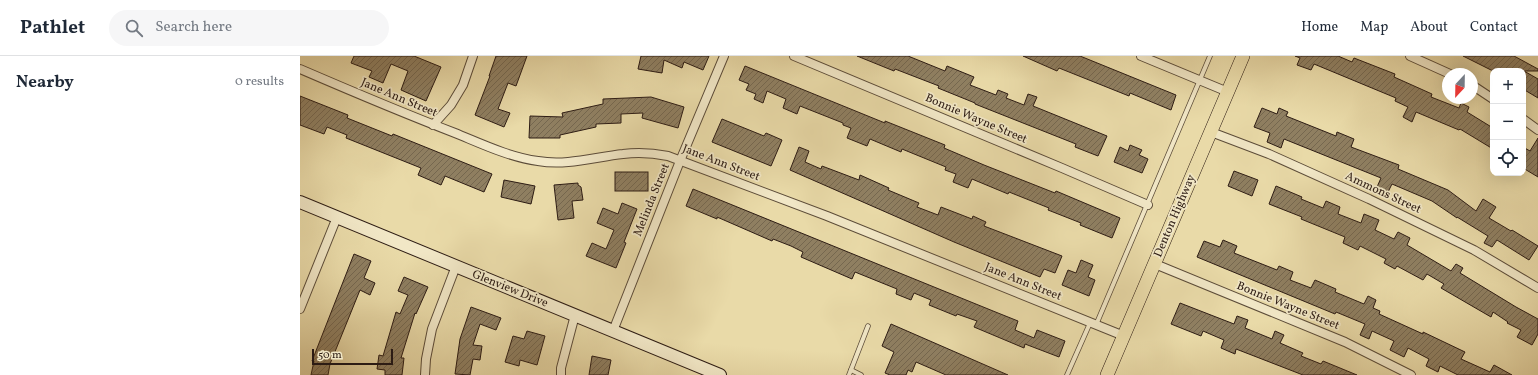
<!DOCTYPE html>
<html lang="en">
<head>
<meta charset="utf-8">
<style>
  body { margin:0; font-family:Vollkorn,serif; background:#f6f6f7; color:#1f2937 }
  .controls { position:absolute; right:12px; top:12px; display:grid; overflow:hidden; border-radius:8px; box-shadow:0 4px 16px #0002 }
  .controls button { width:36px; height:36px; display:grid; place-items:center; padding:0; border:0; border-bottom:1px solid #e0e1e3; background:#fff; color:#1f2937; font:20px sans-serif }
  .compass { position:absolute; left:1142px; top:12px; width:36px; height:36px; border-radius:50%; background:#fff; box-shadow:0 4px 16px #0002; rotate:202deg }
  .scale { position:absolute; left:12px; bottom:10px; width:81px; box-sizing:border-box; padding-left:4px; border:2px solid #2d1c14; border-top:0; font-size:11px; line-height:14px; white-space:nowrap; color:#2d1c14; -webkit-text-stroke:3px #f1e7c6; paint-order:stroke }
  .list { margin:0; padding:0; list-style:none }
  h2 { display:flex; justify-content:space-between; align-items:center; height:52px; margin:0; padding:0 16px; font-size:17px }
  h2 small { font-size:13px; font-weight:400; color:#747a83 }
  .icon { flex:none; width:22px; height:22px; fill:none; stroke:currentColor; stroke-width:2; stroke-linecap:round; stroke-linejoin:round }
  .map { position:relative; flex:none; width:1238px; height:319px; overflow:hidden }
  header { display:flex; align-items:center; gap:24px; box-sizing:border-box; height:56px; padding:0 20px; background:#fff; border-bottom:1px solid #e0e1e3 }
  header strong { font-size:19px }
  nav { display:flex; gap:22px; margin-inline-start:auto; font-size:14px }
  .search { width:280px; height:36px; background:#f6f6f7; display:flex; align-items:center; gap:10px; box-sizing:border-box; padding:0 14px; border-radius:22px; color:#747a83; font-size:15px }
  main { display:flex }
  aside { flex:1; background:#fff }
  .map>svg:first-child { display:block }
  .building { fill:url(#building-hatch); stroke:#2d1c14 }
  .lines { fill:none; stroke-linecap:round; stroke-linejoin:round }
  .service-casing { stroke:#5c4c39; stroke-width:5.5 }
  .minor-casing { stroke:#5c4c39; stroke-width:10 }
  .secondary-casing { stroke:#2d1c14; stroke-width:14 }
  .primary-casing { stroke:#2d1c14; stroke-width:14 }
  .service { stroke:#f1e7c6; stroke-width:4 }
  .minor { stroke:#f1e7c6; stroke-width:8 }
  .secondary { stroke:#f1e7c6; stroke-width:12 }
  .primary { stroke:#e9daa8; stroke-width:13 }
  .labels { text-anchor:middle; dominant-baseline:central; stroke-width:3.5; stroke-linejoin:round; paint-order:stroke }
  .street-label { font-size:12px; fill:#2d1c14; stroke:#f1e7c6 }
</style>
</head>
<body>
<header>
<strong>Pathlet</strong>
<div class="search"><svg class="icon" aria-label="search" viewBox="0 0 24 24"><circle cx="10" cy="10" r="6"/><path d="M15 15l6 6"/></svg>Search here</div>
<nav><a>Home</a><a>Map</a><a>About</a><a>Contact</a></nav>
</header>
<main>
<aside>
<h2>Nearby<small>0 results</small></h2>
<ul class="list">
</ul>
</aside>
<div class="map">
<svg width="1238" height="319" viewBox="0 0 1238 319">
  <defs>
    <pattern id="building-hatch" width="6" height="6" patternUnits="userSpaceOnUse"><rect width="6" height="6" fill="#8f7f61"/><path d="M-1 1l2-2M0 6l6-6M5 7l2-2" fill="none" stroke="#75674f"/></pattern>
  </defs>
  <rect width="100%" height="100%" fill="#e9daa8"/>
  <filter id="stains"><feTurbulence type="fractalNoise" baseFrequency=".005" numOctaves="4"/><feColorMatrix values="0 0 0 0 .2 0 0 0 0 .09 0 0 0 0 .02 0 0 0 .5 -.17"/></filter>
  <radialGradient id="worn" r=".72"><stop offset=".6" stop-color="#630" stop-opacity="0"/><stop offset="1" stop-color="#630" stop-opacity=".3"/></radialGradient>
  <g class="building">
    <path d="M54,0H114L141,11L126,45L101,34L108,15L91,8L83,27L69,21L72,15L51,7Z"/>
    <path d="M196,0H227L216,30L208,27L198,53L210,57L204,71L175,59L190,20H189Z"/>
    <path d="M341,0H409L403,14L384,6L382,12L364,4L362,17L338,13Z"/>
    <path d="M557,0H608L645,15L647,10L674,21L670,29L696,39L698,34L708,38L706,42L724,49L728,38L737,41L733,50L807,80L798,100L775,91L776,88L675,48V47L638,32L639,30L595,13L594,15Z"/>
    <path d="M723,0H780L876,39L871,54L830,37L829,40L759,12L757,15Z"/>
    <path d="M995,0H1038L1052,6L1054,2L1095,18L1094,21L1132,38L1131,41L1159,52L1161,47L1169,51L1167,56L1193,72V93L1160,73L1159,74L1116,56L1112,66L1103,61L1108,51L1095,45L1096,42L1014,8L1011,14L997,9L1000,2Z"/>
    <path d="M1163,0H1214L1238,13V15H1224L1238,23V42L1223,33V15H1193Z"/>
    <path d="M445,10L585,67V65L645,89L644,92L684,109L755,137L756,135L820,162L812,182L780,169L781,167L748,154L749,152L709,136L708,138L672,123L668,132L653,126L656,118L645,114L646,111L602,93L601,96L570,83L567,90L547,82L551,72L543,69V67L500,50L497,58L483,52L486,43L467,35L463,47L454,43L456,38L446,34L449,28L439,24Z"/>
    <path d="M0,40L48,59L47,62L92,80L93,78L192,118L184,136L145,120L141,129L118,119L121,112L46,82L47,79L27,71L24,78L0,69Z"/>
    <path d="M351,41L384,51L378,72L342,62L343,57L321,58V67L296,68V71L260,79V82H229L230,60L263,61L262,57L303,48V43Z"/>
    <path d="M962,52L977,58L979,52L988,56L986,60L1036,80L1037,76L1054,83L1051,91L1099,109L1098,113L1148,134L1176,155L1183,143L1196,151L1189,162L1211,175L1212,174L1238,190L1229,204L1197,184L1192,191L1184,187L1188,180L1157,161V162L1132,145L1092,128L1088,136L1077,131L1081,122L984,83L981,92L967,86L970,77L954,71Z"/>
    <path d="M422,63L464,80L466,77L482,84L471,110L412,86Z"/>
    <path d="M1238,82V121L1223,112V91L1230,95Z"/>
    <path d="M830,89L842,94L839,99L848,103L842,117L814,106L820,91L828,95Z"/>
    <path d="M499,91L509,95L505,106L521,113L522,110L559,124L560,119L589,132L588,134L619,147L617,151L638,159L641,151L672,163L673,160L686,166L684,170L762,200L755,217L744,213L740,221L654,186L490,114Z"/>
    <path d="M934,115L958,124L952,140L928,130Z"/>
    <rect x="315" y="116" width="33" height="19"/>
    <path d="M204,124L235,130L231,148L201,141Z"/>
    <path d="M278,127V129L281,131L283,144L272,145L274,162L258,164L254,129Z"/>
    <path d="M976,130L1002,141L1001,143L1023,152L1026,145L1040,151L1038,158L1061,167L1064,158L1079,164L1075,174L1094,183L1098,176L1110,182L1107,189L1151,215L1156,208L1163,212L1160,217L1216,251L1238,263V278L1232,289L1217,281L1221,274L1207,267L1208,266L1193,256L1191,261L1141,232L1144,228L1127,218L1123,224L1097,210L1095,213L1084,207L1086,203L1060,190L1058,194L1043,187L1045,181L1001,163L1002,161L969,148Z"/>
    <path d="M393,133L698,257L718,265L715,274L734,282L737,274L765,285L759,301L725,288L724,292L674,271L677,265L657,258L656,260L629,249L631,244L614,237L611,244L596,238L597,233L555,216L552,223L501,201L503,196L491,190L473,183L472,185L417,161V163L386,150Z"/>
    <path d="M322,147L337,153L324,186L326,187L316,212L286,200L292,187L306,193L314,174L297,167L303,152L318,158Z"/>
    <path d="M923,184L937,190L934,197L977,214L979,210L993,216L990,224L1011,232L1015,224L1036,233L1035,236L1064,248L1068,240L1076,244L1073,252L1080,255L1079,258L1123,278V276L1165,296L1161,303L1190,316L1194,309L1212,319H1158L1140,310L1138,316L1126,310L1129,303L1108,292L1104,301L1090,294L1094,285L1072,275L1069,283L1060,279L1065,268L1036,256L1035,258L897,201L904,185L920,191Z"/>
    <path d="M54,198L71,205L64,222L75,227L70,239L60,234L30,308L28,319H11L14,305H12Z"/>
    <path d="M781,204L793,209L788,221L795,224L789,240L762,229L768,214L776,217Z"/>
    <path d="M104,221L128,231L116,258L115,257L101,302H104L102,319H85V314L77,313L79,299L83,300L96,256L100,258L108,239L98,235Z"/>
    <path d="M880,247L934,268L937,260L948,264L945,272L972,283L975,275L984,279L980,287L1003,297L1001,300L1021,308L1023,305L1057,319H1003L936,293L935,298L921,292L924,284L903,275L901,280L871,268Z"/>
    <path d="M171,251L201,262L196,274L180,268L173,289L182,290L180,304L173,303L170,319L155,318L160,283Z"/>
    <path d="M591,268L708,319H646L616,306L612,316L608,314L606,319H590L585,317L594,296L582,290Z"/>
    <path d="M227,275L245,280L237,309L220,304L219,310L205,306L213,280L224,283Z"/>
    <path d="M292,300L311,304L308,319H289Z"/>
  </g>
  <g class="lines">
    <g class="service-casing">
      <g id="service">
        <path d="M796,269L910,0"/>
        <path d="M551,314L561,319"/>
        <path d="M549,319L568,270"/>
        <path d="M767,319L790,267"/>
      </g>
    </g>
    <g class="minor-casing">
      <g id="minor">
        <path d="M494,0L762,112L848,149"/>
        <path d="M841,0L928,36"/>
        <path d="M1110,0L1150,18"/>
        <path d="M0,13C51,35 103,57 155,77C182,88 209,101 238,105C267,110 295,101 323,98C338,96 353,97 368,100L527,160L824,280"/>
        <path d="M1172,29L1193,43"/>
        <path d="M1223,63L1238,74"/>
        <path d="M133,69L151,49L163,29L173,0"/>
        <path d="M911,76L969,98L1069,143L1174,194L1238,232"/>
        <path d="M855,208L1045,286L1111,319"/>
        <path d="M0,253L37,161"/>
        <path d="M313,275L380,105L424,0"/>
        <path d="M125,319L126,303L132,273L156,210"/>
        <path d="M261,319V312L275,259"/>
      </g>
    </g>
    <g class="secondary-casing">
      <path id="secondary" d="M0,146L420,319"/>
    </g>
    <g class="primary-casing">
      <path id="primary" d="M807,319L943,0"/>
    </g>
    <use href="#service" class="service"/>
    <use href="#minor" class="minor"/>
    <use href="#secondary" class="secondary"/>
    <use href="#primary" class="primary"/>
  </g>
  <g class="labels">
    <g class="street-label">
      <text transform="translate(99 42) rotate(23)">Jane Ann Street</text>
      <text transform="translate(676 63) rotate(23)">Bonnie Wayne Street</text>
      <text transform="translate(421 107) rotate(21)">Jane Ann Street</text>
      <text transform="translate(1083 137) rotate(25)">Ammons Street</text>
      <text transform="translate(352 144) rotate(-68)">Melinda Street</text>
      <text transform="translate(875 160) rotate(-67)">Denton Highway</text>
      <text transform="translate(723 226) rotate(22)">Jane Ann Street</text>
      <text transform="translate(210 233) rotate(22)">Glenview Drive</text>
      <text transform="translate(988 250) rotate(22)">Bonnie Wayne Street</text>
    </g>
  </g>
  <rect width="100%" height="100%" filter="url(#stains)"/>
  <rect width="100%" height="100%" fill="url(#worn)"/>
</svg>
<div class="controls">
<button>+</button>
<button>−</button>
<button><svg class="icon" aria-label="locate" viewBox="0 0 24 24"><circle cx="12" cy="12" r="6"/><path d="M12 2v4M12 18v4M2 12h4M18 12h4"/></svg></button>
</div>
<svg class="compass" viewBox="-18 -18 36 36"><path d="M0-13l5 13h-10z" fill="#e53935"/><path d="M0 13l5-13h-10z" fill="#747a83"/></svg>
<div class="scale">50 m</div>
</div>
</main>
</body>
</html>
